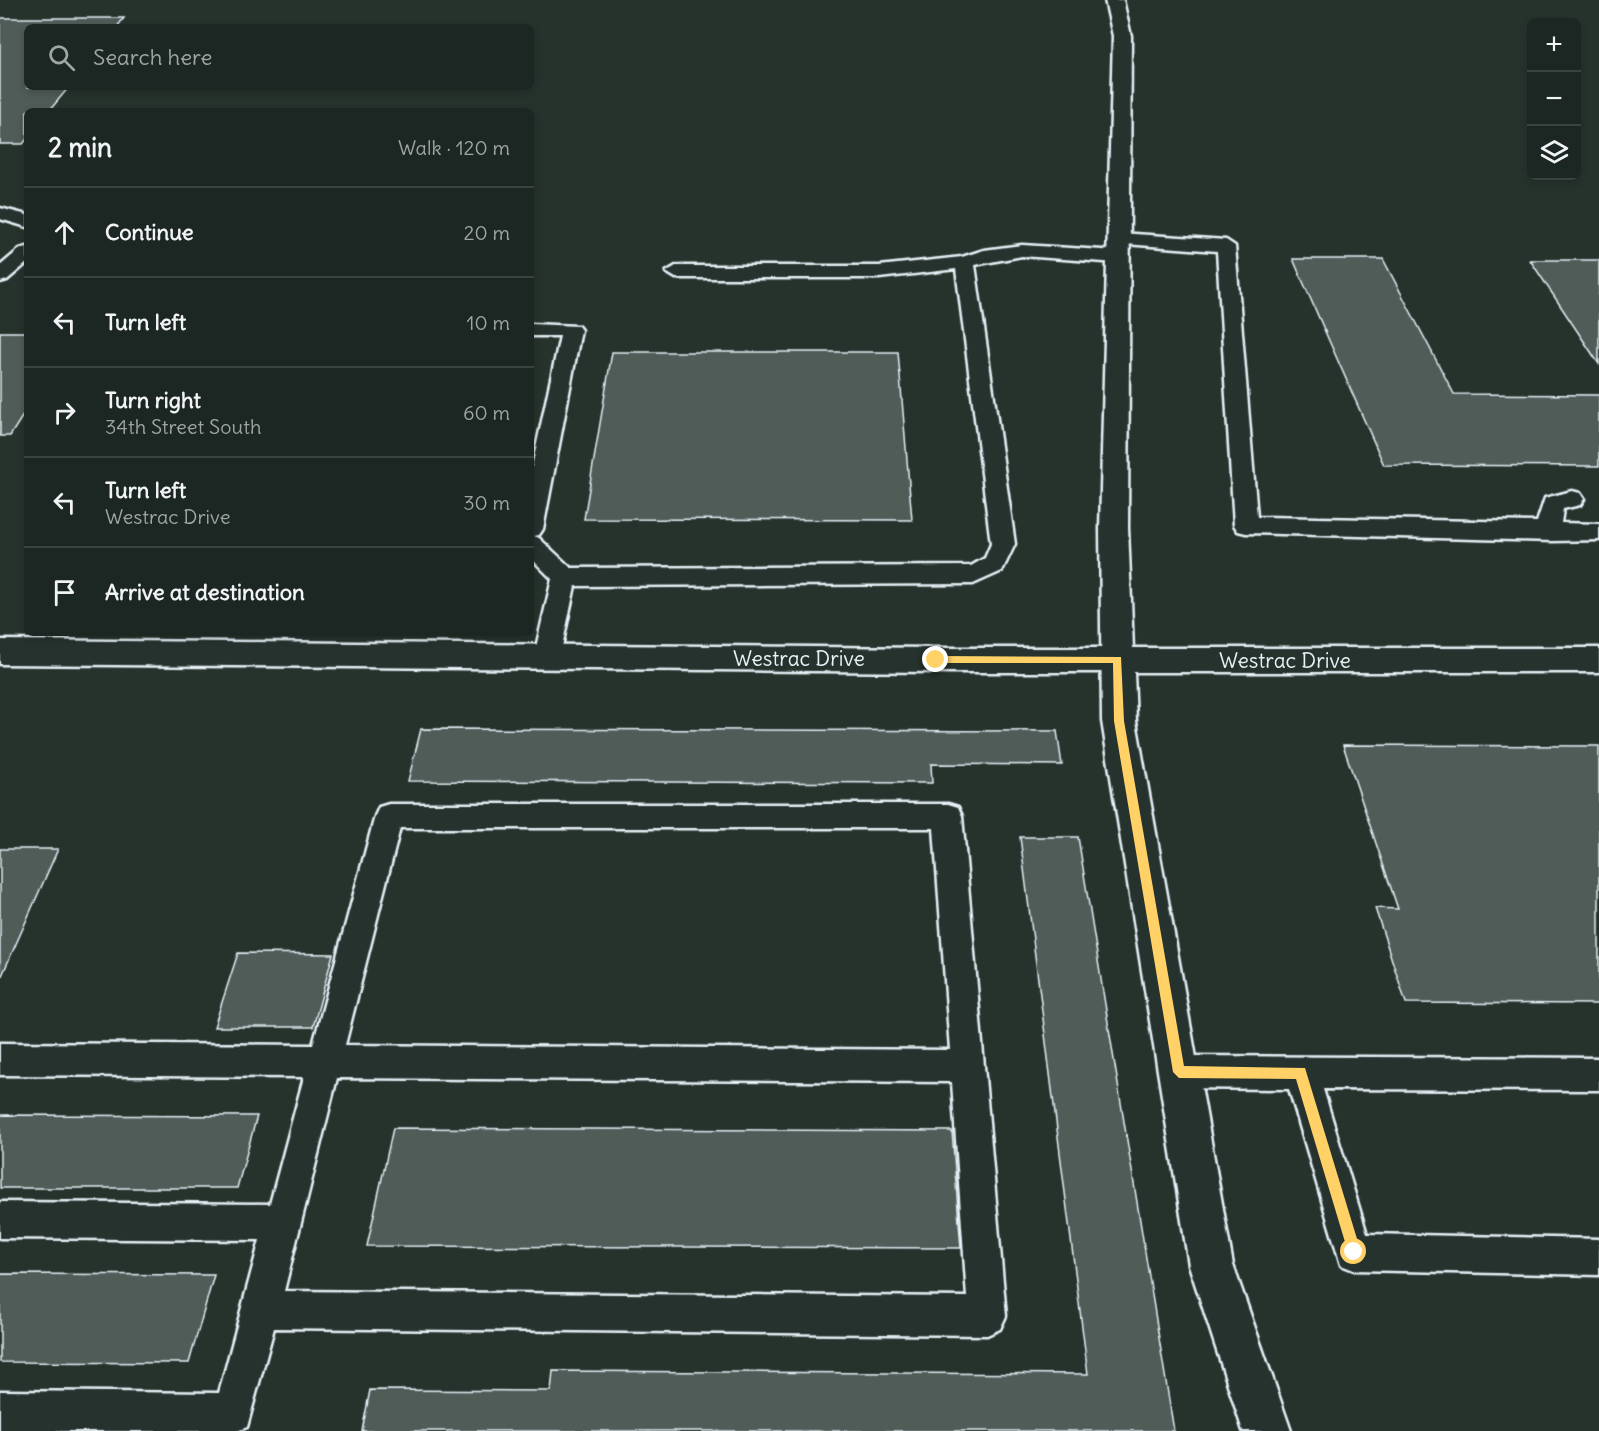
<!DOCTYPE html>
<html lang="en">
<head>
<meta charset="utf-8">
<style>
  body { margin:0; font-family:Delius,sans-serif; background:#29322f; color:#f1f3f6 }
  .controls { position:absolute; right:18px; top:18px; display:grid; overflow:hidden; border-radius:9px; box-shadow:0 3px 9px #0003 }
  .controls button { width:54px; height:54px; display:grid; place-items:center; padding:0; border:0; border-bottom:2px solid #3a4340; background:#1c2622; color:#f1f3f6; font:30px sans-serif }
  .stop { position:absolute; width:18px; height:18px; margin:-14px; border:4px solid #ffd166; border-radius:50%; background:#fff }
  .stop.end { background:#ffd166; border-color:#fff; box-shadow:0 2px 6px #0008 }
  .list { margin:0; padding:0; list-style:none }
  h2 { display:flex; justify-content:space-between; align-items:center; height:78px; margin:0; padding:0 24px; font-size:26px }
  h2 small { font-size:20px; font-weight:400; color:#a0a5a5 }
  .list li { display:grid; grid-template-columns:39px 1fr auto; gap:18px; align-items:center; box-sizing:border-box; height:90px; padding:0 24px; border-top:2px solid #3a4340 }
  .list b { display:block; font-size:22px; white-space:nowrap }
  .list p { margin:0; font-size:20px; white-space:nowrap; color:#a0a5a5 }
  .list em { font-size:20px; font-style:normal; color:#a0a5a5 }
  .icon { flex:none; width:33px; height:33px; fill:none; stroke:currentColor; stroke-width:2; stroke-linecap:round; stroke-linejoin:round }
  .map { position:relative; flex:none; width:1599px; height:1431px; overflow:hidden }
  .search { position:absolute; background:#1c2622; box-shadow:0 3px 9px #0003; left:24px; top:24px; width:510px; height:66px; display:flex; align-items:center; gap:15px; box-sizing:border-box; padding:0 21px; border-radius:9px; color:#a0a5a5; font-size:22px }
  .panel { position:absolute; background:#1c2622; box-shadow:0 3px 9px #0003; left:24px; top:108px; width:510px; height:528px; border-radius:9px }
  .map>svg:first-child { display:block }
  .building { fill:#505c59; stroke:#e8f1f8; stroke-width:1.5 }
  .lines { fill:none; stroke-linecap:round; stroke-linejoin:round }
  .service-casing { stroke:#e8f1f8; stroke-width:5 }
  .minor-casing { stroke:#e8f1f8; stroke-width:5 }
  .tertiary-casing { stroke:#e8f1f8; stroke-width:5 }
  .service { fill:#26332d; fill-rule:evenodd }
  .minor { fill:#26332d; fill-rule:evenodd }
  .tertiary { fill:#26332d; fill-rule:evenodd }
  .route { fill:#ffd166 }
  .labels { text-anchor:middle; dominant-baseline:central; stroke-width:4.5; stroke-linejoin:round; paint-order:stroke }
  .street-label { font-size:21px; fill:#e8f1f8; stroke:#26332d }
</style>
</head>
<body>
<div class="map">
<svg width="1599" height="1431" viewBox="0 0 1599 1431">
  <rect width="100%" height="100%" fill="#26332d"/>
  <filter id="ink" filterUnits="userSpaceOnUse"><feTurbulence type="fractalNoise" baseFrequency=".0167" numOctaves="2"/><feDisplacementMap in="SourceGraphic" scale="12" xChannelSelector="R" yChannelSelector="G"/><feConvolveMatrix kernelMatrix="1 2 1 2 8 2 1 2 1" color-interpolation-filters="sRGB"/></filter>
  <g filter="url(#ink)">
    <g class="building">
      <path d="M0,18H124L117,27H27V87H69L49,111H27V139L23,144H0Z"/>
      <path d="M1293,259H1383L1454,394L1599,395V466L1384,465Z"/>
      <path d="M1530,260H1599V364Z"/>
      <path d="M0,332H27V409L10,436H0Z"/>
      <path d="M612,352H898L912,520L584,519Z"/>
      <path d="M421,729L1057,731L1062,765L931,764L932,783L408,781Z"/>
      <path d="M1343,745L1599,746V1004L1406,1003L1375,908L1398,909Z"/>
      <path d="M1020,837H1078L1174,1431H362L370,1390L551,1391L553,1371L1088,1374Z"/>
      <path d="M0,849H58L0,980Z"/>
      <path d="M238,953L333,954L313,1027H214Z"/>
      <path d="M0,1115L257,1116L237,1188H0Z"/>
      <path d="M393,1128L952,1131L961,1248L367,1246Z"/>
      <path d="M0,1274L214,1275L189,1363L0,1362Z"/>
    </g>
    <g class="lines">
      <g class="service-casing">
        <g id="service">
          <path d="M0,208L27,215V227L0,219Z"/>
          <path d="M1119,233L1226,240L1235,246L1257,517L1537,522L1545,498L1572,491L1580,493L1584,499L1580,505L1563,509L1561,523L1599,524V540L1553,541L1246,533L1238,531L1234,525L1217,251L1112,243L1110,239Z"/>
          <path d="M1022,245L1118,251L1127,257L1118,263L1022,256L975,265L1015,544L1002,571L973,584L575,586L560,656L556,663L547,666L538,663L534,656L552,579L531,558V472L560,336H531V324L578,326L581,330L543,529L539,535L534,536L539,538L571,568L971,566L985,558L991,544L956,269L879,278H676L666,272L676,266H879L962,257L984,250Z"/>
          <path d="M27,247V263L7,280L0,282V266L20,249Z"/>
          <path d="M389,804H948L958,807L962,816L1006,1316L1000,1329L987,1335L274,1328L247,1427L237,1431H0V1391L219,1393L260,1240L0,1238V1202L270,1204L304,1077L0,1075V1043L313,1045L375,816L379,807ZM400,828H934L950,1050L345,1045ZM337,1078L952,1082L967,1297L284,1291Z"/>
          <path d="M1179,1056L1599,1058V1090L1323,1089L1367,1234L1599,1239V1275L1354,1270L1341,1265L1289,1089L1179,1088L1167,1084L1162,1072L1167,1060Z"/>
        </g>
      </g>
      <g class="minor-casing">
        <path id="minor" d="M1105,0H1123L1131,36L1128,528L1136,721L1233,1265L1291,1431H1243L1189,1265L1102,721L1100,528L1113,36Z"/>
      </g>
      <g class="tertiary-casing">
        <path id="tertiary" d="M0,640L936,648H1599V672H936L0,664Z"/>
      </g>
      <use href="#service" class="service"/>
      <use href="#minor" class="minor"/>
      <use href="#tertiary" class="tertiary"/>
    </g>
  </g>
  <path class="route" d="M936,656L1121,657L1124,721L1184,1066L1305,1068L1361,1252L1359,1256H1350L1348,1252L1296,1079L1179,1078L1173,1072L1114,721L1113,663H936L932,660Z"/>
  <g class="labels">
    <g class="street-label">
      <text x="799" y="658">Westrac Drive</text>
      <text x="1285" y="660">Westrac Drive</text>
    </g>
  </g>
</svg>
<div class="controls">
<button>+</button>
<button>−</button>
<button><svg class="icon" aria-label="layers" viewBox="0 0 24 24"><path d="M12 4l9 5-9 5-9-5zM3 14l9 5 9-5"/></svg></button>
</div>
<div class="stop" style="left:1354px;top:1252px"></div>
<div class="stop end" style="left:936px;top:660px"></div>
<div class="search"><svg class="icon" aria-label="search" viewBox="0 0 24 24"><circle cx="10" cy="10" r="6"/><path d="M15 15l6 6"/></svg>Search here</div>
<section class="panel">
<h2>2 min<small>Walk · 120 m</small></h2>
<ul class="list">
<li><svg class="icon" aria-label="ahead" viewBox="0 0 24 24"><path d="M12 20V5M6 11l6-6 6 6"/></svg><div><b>Continue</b></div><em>20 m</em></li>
<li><svg class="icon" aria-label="left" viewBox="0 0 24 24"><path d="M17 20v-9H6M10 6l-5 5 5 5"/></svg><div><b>Turn left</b></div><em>10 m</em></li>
<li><svg class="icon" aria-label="right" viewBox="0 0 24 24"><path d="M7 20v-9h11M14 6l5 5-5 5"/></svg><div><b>Turn right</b><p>34th Street South</p></div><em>60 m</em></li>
<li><svg class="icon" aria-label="left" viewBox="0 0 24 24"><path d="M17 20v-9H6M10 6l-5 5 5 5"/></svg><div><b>Turn left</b><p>Westrac Drive</p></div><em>30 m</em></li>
<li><svg class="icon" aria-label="arrive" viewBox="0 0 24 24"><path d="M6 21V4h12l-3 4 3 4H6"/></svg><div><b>Arrive at destination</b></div></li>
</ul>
</section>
</div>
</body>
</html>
